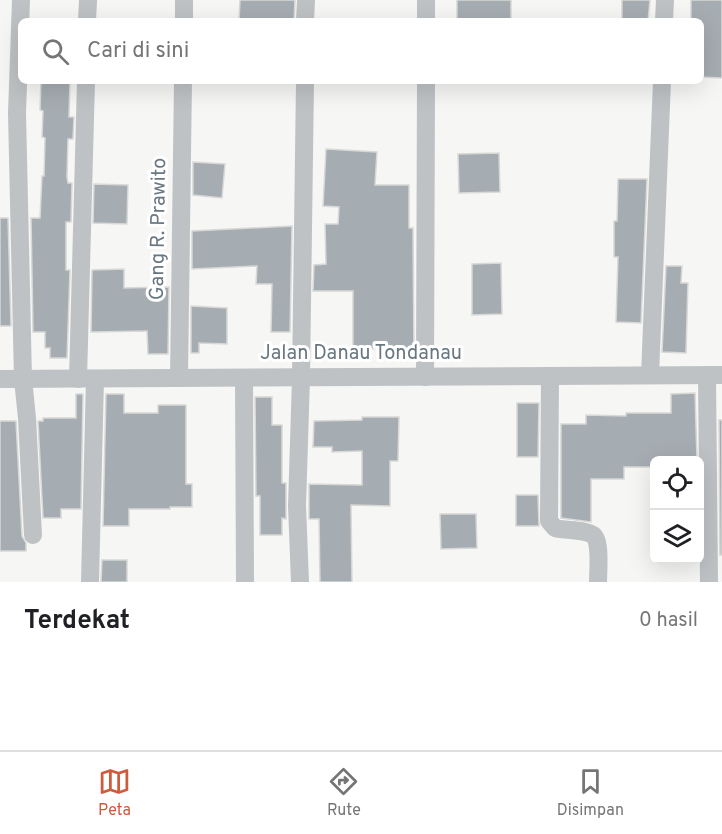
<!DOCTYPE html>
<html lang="id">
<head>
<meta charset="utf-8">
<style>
  body { margin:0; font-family:Overpass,sans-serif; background:#f6f6f6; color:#202124 }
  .controls { position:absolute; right:18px; bottom:18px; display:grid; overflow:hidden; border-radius:9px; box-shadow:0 6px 24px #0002 }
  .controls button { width:54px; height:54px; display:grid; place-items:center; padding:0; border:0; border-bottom:2px solid #e0e0e0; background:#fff; color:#202124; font:30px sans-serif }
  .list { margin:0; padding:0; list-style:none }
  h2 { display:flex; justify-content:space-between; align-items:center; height:78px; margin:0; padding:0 24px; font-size:26px }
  h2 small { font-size:20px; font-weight:400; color:#757577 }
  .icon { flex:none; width:33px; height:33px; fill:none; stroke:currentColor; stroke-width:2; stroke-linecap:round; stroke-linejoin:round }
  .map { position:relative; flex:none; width:722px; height:582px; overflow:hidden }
  .search { position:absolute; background:#fff; box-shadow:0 6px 24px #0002; left:18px; right:18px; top:18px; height:66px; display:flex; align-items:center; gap:15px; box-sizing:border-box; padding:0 21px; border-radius:9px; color:#757577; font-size:22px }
  .sheet { height:168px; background:#fff }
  nav { display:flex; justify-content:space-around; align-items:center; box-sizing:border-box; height:84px; border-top:2px solid #e0e0e0; background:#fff; font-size:16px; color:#757577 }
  nav a { display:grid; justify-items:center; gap:3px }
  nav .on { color:#cf5a3c }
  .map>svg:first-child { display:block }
  .building { fill:#a6adb2; stroke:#d8d8d6; stroke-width:1.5 }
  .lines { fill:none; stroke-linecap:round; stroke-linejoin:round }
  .minor { stroke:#bec2c5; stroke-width:18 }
  .labels { text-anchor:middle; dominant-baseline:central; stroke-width:6; stroke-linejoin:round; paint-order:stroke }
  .street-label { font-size:20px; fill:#697781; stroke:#fff }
</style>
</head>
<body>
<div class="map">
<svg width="722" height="582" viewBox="0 0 722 582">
  <rect width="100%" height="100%" fill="#f6f6f4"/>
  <g class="building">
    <path d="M240,0H295L294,21H239Z"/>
    <rect x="457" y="0" width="54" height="21"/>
    <path d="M622,0H650L648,21H622Z"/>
    <path d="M691,0H722V78L701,77V21H691Z"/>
    <path d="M41,81H70L69,117H74L73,139H68L67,177L68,183H72L71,222H66V270H70L67,358H50V348H45V332H33L31,218H40L42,176H44L45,138L42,137L43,111L40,110Z"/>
    <path d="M326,149L377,152L375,185H409V228H413L414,356H401L402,348L353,349V291H313L314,265L326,264L325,224H338L339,207L323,206Z"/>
    <path d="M499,153L500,192L459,193L458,154Z"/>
    <path d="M193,162L225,164L222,198L193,195Z"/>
    <path d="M618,179H647L641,323L616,322L618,257H614V221H617Z"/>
    <path d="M94,184L128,185L127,224L93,223Z"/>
    <path d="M0,218H8L11,326H0Z"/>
    <path d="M292,226L290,332H271L272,284H256L257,266L192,269V231Z"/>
    <path d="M501,263L502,314L472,315V264Z"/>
    <path d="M666,266H682L681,283H688L686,353L662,352Z"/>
    <path d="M124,269V288L169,287L168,354H148L147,331L91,332L92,270Z"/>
    <path d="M191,306L227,308V344L199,343V353H191Z"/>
    <path d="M695,393L697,460H654V467H624V479H591V522L561,518V424H586V415L626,416V413H671V394Z"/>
    <path d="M76,394H83L81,509H61V518H43L38,421H43V418H76Z"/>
    <path d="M106,394H124V413H158V405H186V484H192V507H170V509H129V526H103Z"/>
    <path d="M255,397H272V425H282V483H286V519L282,518V535H260V496H256Z"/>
    <path d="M517,403H539L538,457H517Z"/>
    <path d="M362,417H399L398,461H390V506L351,505L352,582H320L319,519H309V484L362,485V451L332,452V447H313L314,421L362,420Z"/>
    <path d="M719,420H722V555H720Z"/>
    <path d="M0,421H16L22,536L26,543V551H0Z"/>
    <path d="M516,495H538L539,526H516Z"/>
    <path d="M440,514H476L477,548L441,549Z"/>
    <path d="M102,560H127V582H101Z"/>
  </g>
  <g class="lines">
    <g class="minor">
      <path d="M21,0L17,113L23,379L27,418L33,535"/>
      <path d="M87,21L88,1"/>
      <path d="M184,21V0"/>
      <path d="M305,21L306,0"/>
      <path d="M426,21V0"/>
      <path d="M664,21L665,0"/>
      <path d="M650,375L662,81"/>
      <path d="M707,375L709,582"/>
      <path d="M550,376L549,521L555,528C566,531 584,529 593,535C601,540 598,572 598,582"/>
      <path d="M425,377L426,81"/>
      <path d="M179,378L183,81"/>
      <path d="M244,378L245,582"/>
      <path d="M0,379L722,375"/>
      <path d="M78,379L86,81"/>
      <path d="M90,582L95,379"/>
      <path d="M300,582L297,506L301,378L305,81"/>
    </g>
  </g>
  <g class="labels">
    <g class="street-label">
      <text transform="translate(159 229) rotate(-89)">Gang R. Prawito</text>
      <text x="361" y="354">Jalan Danau Tondanau</text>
    </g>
  </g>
</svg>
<div class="controls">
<button><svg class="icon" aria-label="locate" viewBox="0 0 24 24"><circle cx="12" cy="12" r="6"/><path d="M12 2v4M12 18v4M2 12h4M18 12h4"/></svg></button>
<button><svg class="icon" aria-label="layers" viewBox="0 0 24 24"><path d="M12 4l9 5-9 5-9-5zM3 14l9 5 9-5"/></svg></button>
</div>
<div class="search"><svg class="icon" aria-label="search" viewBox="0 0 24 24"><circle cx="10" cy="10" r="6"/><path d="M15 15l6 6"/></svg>Cari di sini</div>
</div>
<section class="sheet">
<h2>Terdekat<small>0 hasil</small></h2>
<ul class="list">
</ul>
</section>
<nav>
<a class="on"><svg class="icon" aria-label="map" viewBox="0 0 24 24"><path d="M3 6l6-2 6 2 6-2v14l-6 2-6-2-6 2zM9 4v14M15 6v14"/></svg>Peta</a>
<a><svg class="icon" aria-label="directions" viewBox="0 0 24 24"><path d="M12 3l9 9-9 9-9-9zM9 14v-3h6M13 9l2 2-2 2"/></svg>Rute</a>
<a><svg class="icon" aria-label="saved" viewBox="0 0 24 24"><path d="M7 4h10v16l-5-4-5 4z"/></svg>Disimpan</a>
</nav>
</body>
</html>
